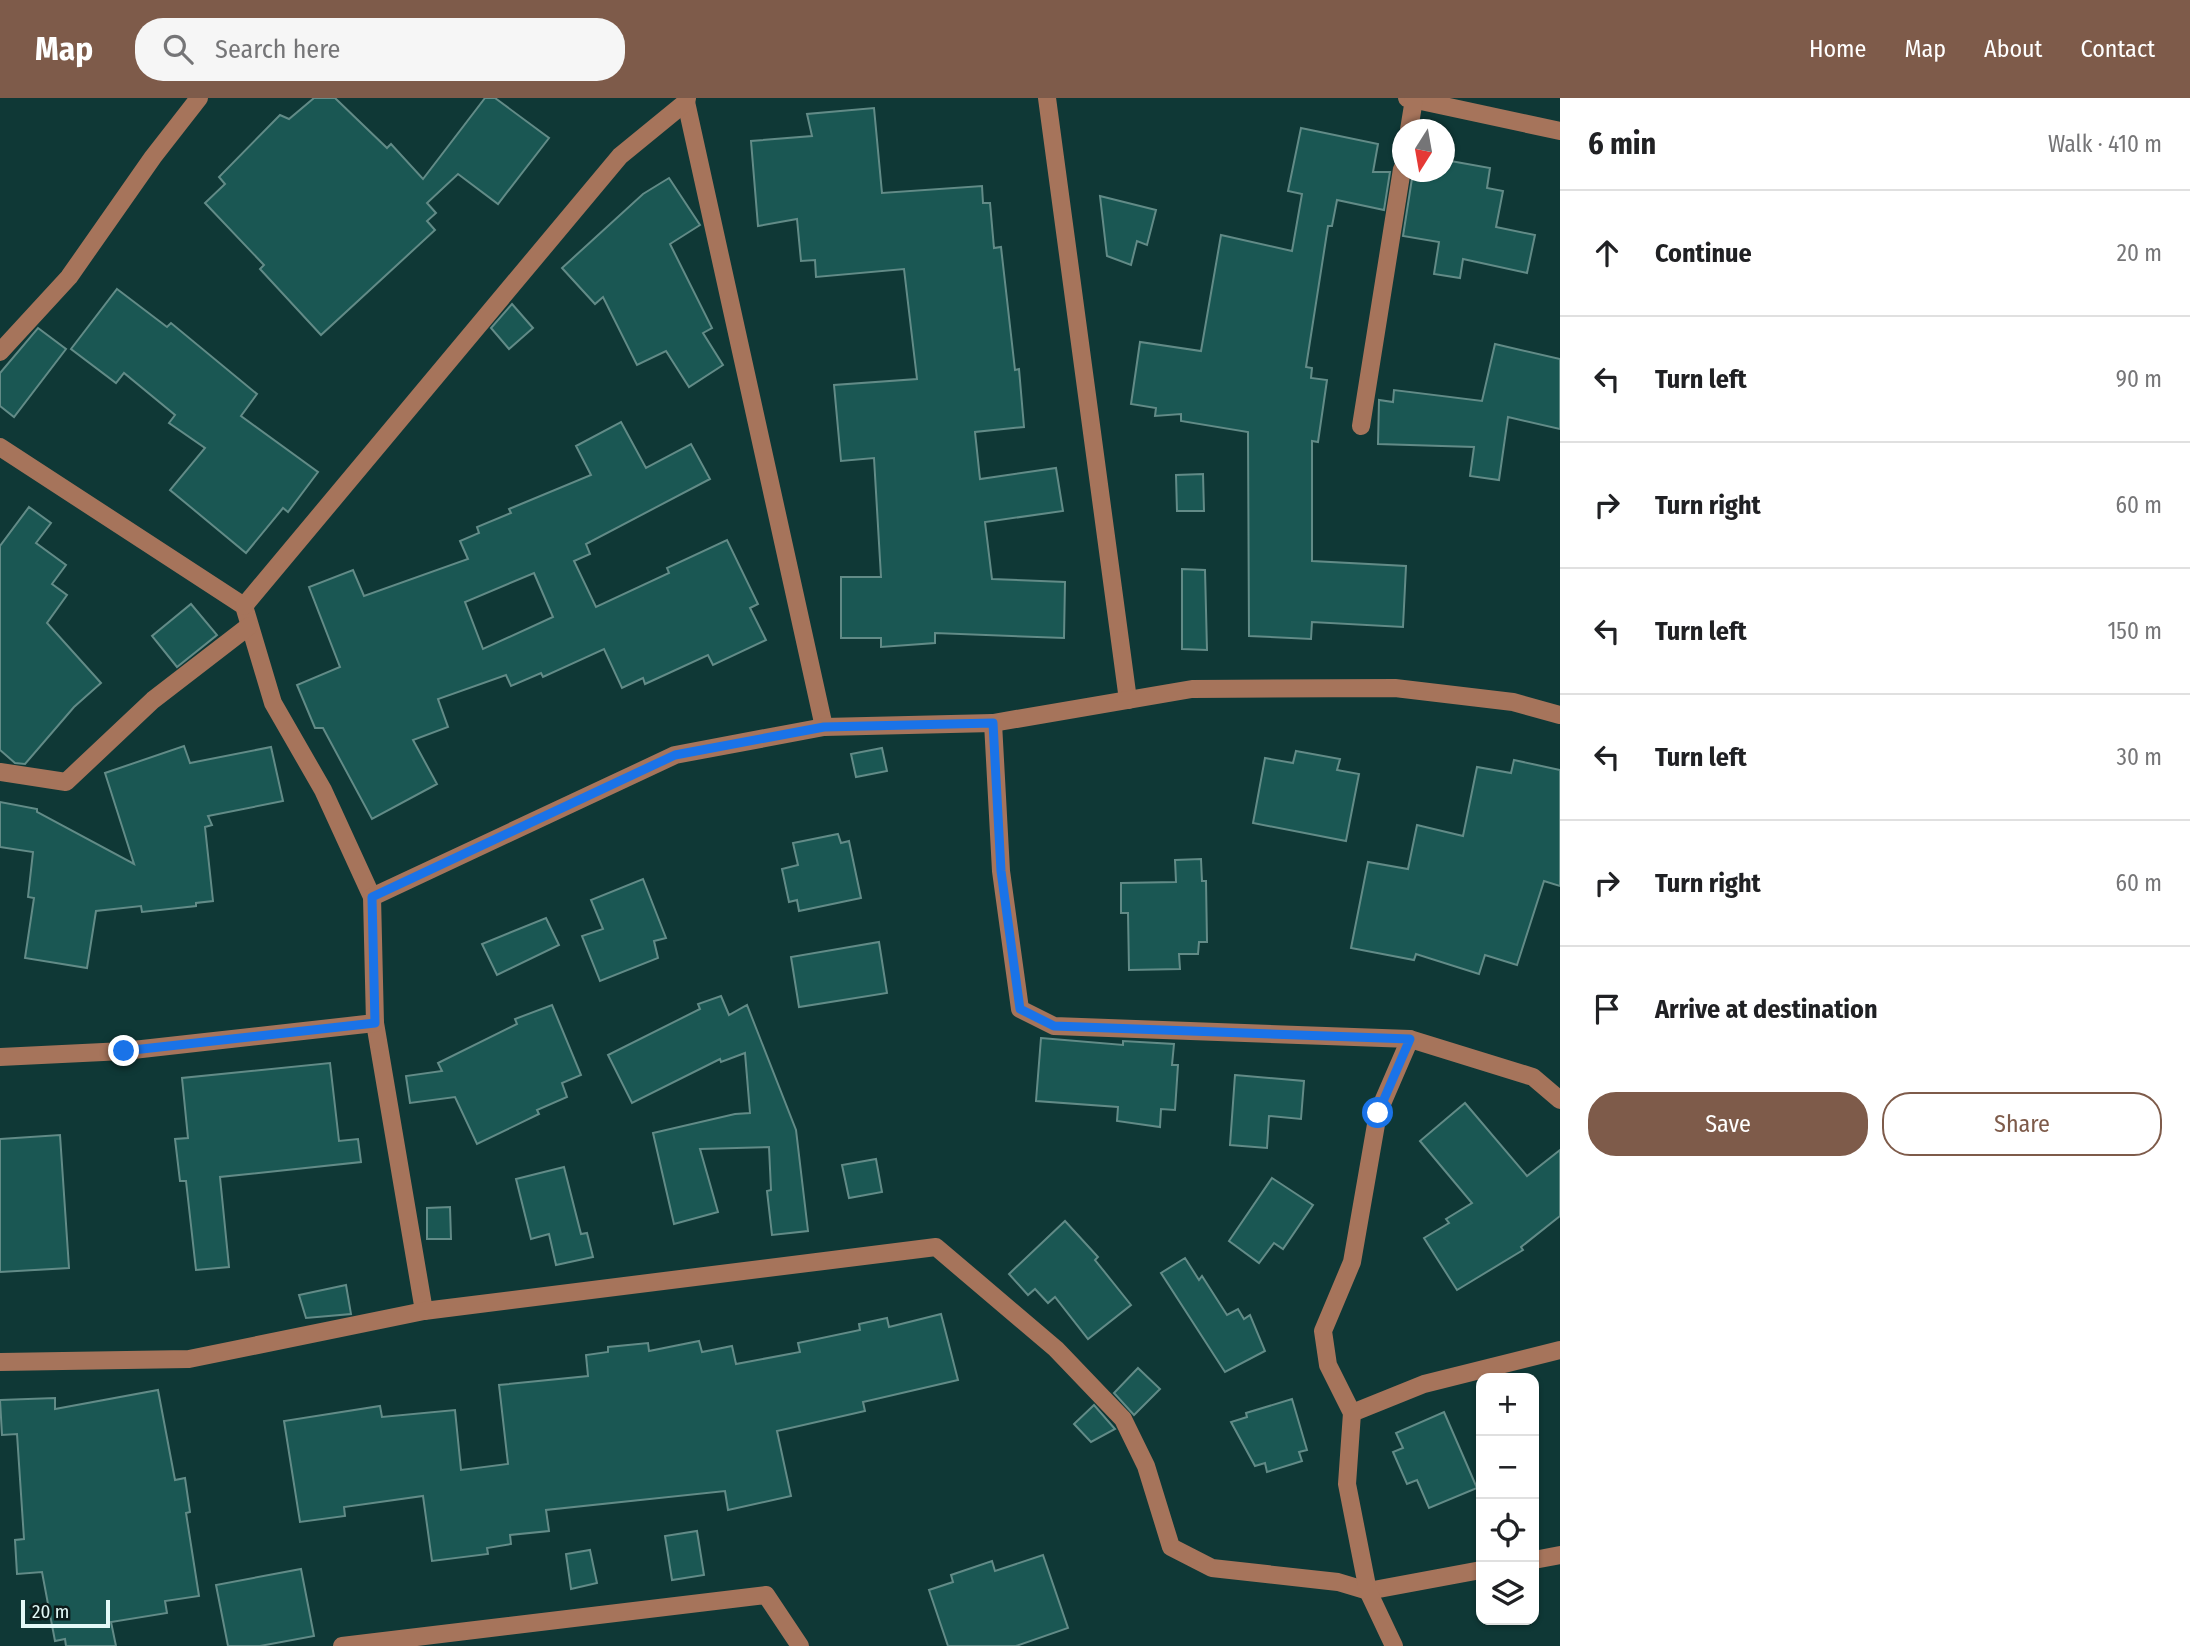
<!DOCTYPE html>
<html lang="en">
<head>
<meta charset="utf-8">
<style>
  body { margin:0; font-family:"Fira Sans Condensed",sans-serif; background:#f6f6f6; color:#202124 }
  .controls { position:absolute; right:21px; bottom:21px; display:grid; overflow:hidden; border-radius:14px; box-shadow:0 2px 5px #0004 }
  .controls button { width:63px; height:63px; display:grid; place-items:center; padding:0; border:0; border-bottom:2px solid #e0e0e0; background:#fff; color:#202124; font:35px sans-serif }
  .compass { position:absolute; left:1392px; top:21px; width:63px; height:63px; border-radius:50%; background:#fff; box-shadow:0 2px 5px #0004; rotate:191deg }
  .scale { position:absolute; left:21px; bottom:18px; width:89px; box-sizing:border-box; padding-left:7px; border:4px solid #e3f9f7; border-top:0; font-size:19px; line-height:24px; white-space:nowrap; color:#e3f9f7; -webkit-text-stroke:5px #0c1c1b; paint-order:stroke }
  .stop { position:absolute; width:21px; height:21px; margin:-16px; border:5px solid #1a73e8; border-radius:50%; background:#fff }
  .stop.end { background:#1a73e8; border-color:#fff; box-shadow:0 2px 7px #0008 }
  .list { margin:0; padding:0; list-style:none }
  h2 { display:flex; justify-content:space-between; align-items:center; height:91px; margin:0; padding:0 28px; font-size:30px }
  h2 small { font-size:23px; font-weight:400; color:#757577 }
  .list li { display:grid; grid-template-columns:46px 1fr auto; gap:21px; align-items:center; box-sizing:border-box; height:126px; padding:0 28px; border-top:2px solid #e0e0e0 }
  .list b { display:block; font-size:26px; white-space:nowrap }
  .list em { font-size:23px; font-style:normal; color:#757577 }
  .actions { display:flex; gap:14px; padding:21px 28px }
  .actions a { flex:1; padding:16px 0; border:2px solid #7e5b4a; border-radius:28px; text-align:center; font-size:24px; color:#7e5b4a }
  .actions .main { background:#7e5b4a; color:#fff }
  .icon { flex:none; width:38px; height:38px; fill:none; stroke:currentColor; stroke-width:2; stroke-linecap:round; stroke-linejoin:round }
  .map { position:relative; flex:none; width:1560px; height:1548px; overflow:hidden }
  header { display:flex; align-items:center; gap:42px; box-sizing:border-box; height:98px; padding:0 35px; background:#7e5b4a; color:#fff }
  header strong { font-size:33px }
  nav { display:flex; gap:38px; margin-inline-start:auto; font-size:24px }
  .search { width:490px; height:63px; background:#f6f6f6; display:flex; align-items:center; gap:18px; box-sizing:border-box; padding:0 24px; border-radius:28px; color:#757577; font-size:26px }
  main { display:flex }
  aside { flex:1; background:#fff }
  .map>svg:first-child { display:block }
  .building { fill:#1a5753; stroke:#628b87; stroke-width:2; fill-rule:evenodd }
  .lines { fill:none; stroke-linecap:round; stroke-linejoin:round }
  .minor { stroke:#a6745b; stroke-width:18 }
  .route { stroke:#1a73e8; stroke-width:9 }
</style>
</head>
<body>
<header>
<strong>Map</strong>
<div class="search"><svg class="icon" aria-label="search" viewBox="0 0 24 24"><circle cx="10" cy="10" r="6"/><path d="M15 15l6 6"/></svg>Search here</div>
<nav><a>Home</a><a>Map</a><a>About</a><a>Contact</a></nav>
</header>
<main>
<div class="map">
<svg width="1560" height="1548" viewBox="0 0 1560 1548">
  <rect width="100%" height="100%" fill="#0f3836"/>
  <g class="building">
    <path d="M314,0H335L387,50L391,46L423,81L485,0H495L549,40L498,106L458,76L427,105L436,115L427,123L435,132L321,237L260,171L264,167L205,105L225,86L219,79L280,17L289,21Z"/>
    <path d="M874,10L882,95L982,88L983,105H990L994,150L1001,149L1015,272L1019,271L1024,329L975,334L980,381L1056,370L1063,413L985,424L992,481L1065,484L1064,540L935,535V545L881,549V540H841V479H881L874,360L841,363L834,287L917,281L904,171L816,179L815,162L801,163L797,121L758,128L751,43L812,38L807,16Z"/>
    <path d="M1301,30L1378,46L1373,74H1390L1384,112L1337,102L1332,128H1328L1306,269L1312,270L1311,280L1327,282L1318,344L1312,343V463L1406,468L1403,529L1312,524L1311,541L1249,538L1248,334L1181,323V316L1155,318L1156,310L1131,306L1140,244L1201,253L1221,137L1292,153L1302,96L1288,93Z"/>
    <path d="M1445,62L1490,70L1487,90L1503,93L1496,129L1535,137L1527,175L1463,161L1460,180L1434,176L1439,144L1403,138L1413,74H1445Z"/>
    <path d="M669,80L700,127L670,146L712,230L703,235L723,267L689,289L666,253L637,267L603,199L595,206L562,170L643,96Z"/>
    <path d="M1100,98L1156,112L1147,147L1137,143L1131,167L1107,158Z"/>
    <path d="M117,191L167,229L171,225L257,296L241,318L318,374L288,414L283,410L246,455L170,392L205,350L169,325L175,317L124,275L116,285L71,251Z"/>
    <path d="M512,206L533,230L509,251L491,230Z"/>
    <path d="M38,230L66,251L14,319L0,308V275Z"/>
    <path d="M1495,246L1560,261V331L1508,319L1499,382L1470,378L1474,349L1378,346L1379,302L1393,304L1394,292L1482,303Z"/>
    <path d="M621,324L646,370L691,346L710,381L586,446L590,456L574,463L596,509L669,475L667,470L727,442L758,506L750,510L766,542L713,567L708,557L645,586L643,580L622,590L604,551L543,579L541,575L511,588L506,577L438,601L448,629L413,642L437,686L372,721L323,630H315L297,587L340,569L309,489L353,472L364,498L468,461L460,443L479,435L477,429L511,415L509,411L591,377L576,348ZM534,475L553,519L483,551L465,504Z"/>
    <path d="M1203,376L1204,413H1177L1176,377Z"/>
    <path d="M29,409L51,425L36,445L66,467L52,486L67,497L47,525L101,585L74,609L25,666L15,665L0,652V448Z"/>
    <path d="M1182,471L1205,472L1207,552L1182,551Z"/>
    <path d="M191,506L217,537L177,569L152,538Z"/>
    <path d="M184,648L190,665L271,649L283,703L208,718L212,727L205,729L213,803L196,805V808L142,814L141,808L96,813L87,870L25,860L34,800L28,799L33,754L0,749V704L37,711V714L134,766L105,675Z"/>
    <path d="M882,650L887,673L856,679L851,656Z"/>
    <path d="M1296,653L1340,661L1337,672L1359,676L1346,743L1253,725L1265,660L1293,665Z"/>
    <path d="M1514,662L1560,672V788L1544,783L1517,867L1485,857L1479,876L1416,856L1414,862L1351,850L1368,764L1408,771L1417,727L1463,738L1477,669L1511,675Z"/>
    <path d="M838,736L841,745L849,743L861,800L799,813L797,802L789,804L782,771L798,767L793,745Z"/>
    <path d="M1201,761L1202,783H1206L1207,844H1199L1198,856H1179L1180,871L1129,872L1128,815H1121V785L1176,784L1175,762Z"/>
    <path d="M643,781L666,840L654,843L658,860L600,883L582,838L603,831L591,802Z"/>
    <path d="M546,820L559,847L497,877L482,846Z"/>
    <path d="M879,844L887,895L799,909L791,859Z"/>
    <path d="M721,898L729,917L747,907L796,1032L808,1133L772,1137L767,1093L771,1092L769,1049L700,1051L718,1114L674,1126L653,1035L735,1016L750,1015L745,955L721,964L720,961L632,1005L608,957L700,911L698,906Z"/>
    <path d="M552,907L581,977L562,985L567,999L537,1012L539,1016L477,1046L455,999L410,1005L406,978L442,973L438,965L517,926L515,921Z"/>
    <path d="M1041,940L1123,947V943L1174,946L1172,967H1178L1175,1012L1161,1011L1160,1029L1117,1023L1118,1009L1036,1003Z"/>
    <path d="M330,965L339,1043L358,1041L361,1064L220,1079L229,1169L196,1172L186,1083H180L175,1041L188,1040L182,980Z"/>
    <path d="M1235,977L1304,983L1301,1021L1269,1018L1267,1050L1230,1047Z"/>
    <path d="M1465,1005L1527,1078L1560,1052V1118L1521,1149L1523,1152L1457,1192L1424,1140L1449,1125L1446,1121L1472,1105L1420,1043Z"/>
    <path d="M60,1037L69,1170L0,1174V1041Z"/>
    <path d="M876,1061L882,1094L849,1100L842,1067Z"/>
    <path d="M564,1069L581,1136L587,1135L593,1159L556,1167L549,1136L531,1141L516,1081Z"/>
    <path d="M1272,1080L1313,1107L1283,1151L1274,1145L1259,1165L1229,1143Z"/>
    <path d="M450,1109L451,1141H427V1110Z"/>
    <path d="M1065,1123L1098,1159L1095,1162L1131,1207L1088,1241L1055,1199L1048,1205L1035,1191L1028,1197L1009,1176Z"/>
    <path d="M1185,1160L1199,1182L1202,1178L1227,1217L1238,1211L1244,1221L1250,1217L1265,1253L1225,1274L1161,1175Z"/>
    <path d="M346,1187L351,1216L306,1220L299,1197Z"/>
    <path d="M941,1216L958,1282L863,1304L865,1313L777,1333L791,1398L728,1412L725,1393L546,1412L549,1433L510,1437L511,1446L487,1450L488,1456L432,1463L423,1398L344,1409L345,1418L300,1424L284,1323L380,1308L382,1319L455,1312L461,1372L508,1366L499,1287L588,1278L586,1257L608,1254V1249L648,1245L649,1253L699,1243L702,1254L732,1248L736,1266L800,1254L798,1245L860,1232L859,1226L887,1220L889,1229Z"/>
    <path d="M1138,1270L1160,1291L1134,1317L1114,1295Z"/>
    <path d="M158,1292L175,1382L185,1380L190,1414L186,1415L199,1498L165,1503L167,1515L111,1524L116,1548H66L65,1541L55,1543L42,1474L17,1476L15,1442L24,1441L17,1336L2,1337L0,1302L55,1300V1311Z"/>
    <path d="M1292,1301L1307,1352L1299,1354L1302,1363L1267,1374L1265,1365L1255,1368L1231,1324L1247,1319L1246,1315Z"/>
    <path d="M1094,1307L1115,1331L1091,1344L1074,1326Z"/>
    <path d="M1444,1314L1477,1390L1429,1410L1417,1382L1407,1386L1393,1354L1403,1350L1396,1335Z"/>
    <path d="M697,1433L704,1477L672,1482L665,1438Z"/>
    <path d="M590,1452L597,1485L571,1491L566,1456Z"/>
    <path d="M1043,1457L1068,1530L1016,1548H948L929,1492L953,1484L951,1477L992,1463L995,1473Z"/>
    <path d="M301,1471L314,1538L260,1548H228L216,1487Z"/>
  </g>
  <g class="lines">
    <g class="minor">
      <path d="M1047,0L1128,602"/>
      <path d="M1407,0L1560,33"/>
      <path d="M686,4L824,629"/>
      <path d="M1409,32L1414,1"/>
      <path d="M0,254L69,179L153,59L199,0"/>
      <path d="M1361,328L1402,71"/>
      <path d="M0,349L244,508L273,605L323,692L372,799L375,925L424,1213"/>
      <path d="M244,508L620,58L686,4L687,0"/>
      <path d="M993,625L1001,773L1020,911L1054,928L1410,941L1533,979L1560,1002"/>
      <path d="M0,674L66,684L153,602L249,528"/>
      <path d="M372,799L675,657L824,629L993,625L1192,591L1395,590L1513,604L1560,617"/>
      <path d="M0,959L124,953L375,925"/>
      <path d="M0,1264L189,1261L424,1213L936,1149L1056,1251L1123,1321L1146,1368L1171,1449L1212,1470L1338,1484L1368,1493L1481,1472"/>
      <path d="M1352,1315L1424,1286L1560,1252"/>
      <path d="M1534,1462L1560,1457"/>
      <path d="M342,1548L766,1497L800,1548"/>
      <path d="M1394,1548L1368,1493L1347,1386L1352,1315L1328,1267L1323,1233L1352,1164L1378,1015L1410,941"/>
    </g>
  </g>
  <g class="lines">
    <path class="route" d="M124,953L375,925L372,799L675,657L824,629L993,625L1001,773L1020,911L1054,928L1410,941L1378,1015"/>
  </g>
</svg>
<div class="controls">
<button>+</button>
<button>−</button>
<button><svg class="icon" aria-label="locate" viewBox="0 0 24 24"><circle cx="12" cy="12" r="6"/><path d="M12 2v4M12 18v4M2 12h4M18 12h4"/></svg></button>
<button><svg class="icon" aria-label="layers" viewBox="0 0 24 24"><path d="M12 4l9 5-9 5-9-5zM3 14l9 5 9-5"/></svg></button>
</div>
<svg class="compass" viewBox="-18 -18 36 36"><path d="M0-13l5 13h-10z" fill="#e53935"/><path d="M0 13l5-13h-10z" fill="#757577"/></svg>
<div class="scale">20 m</div>
<div class="stop" style="left:1378px;top:1015px"></div>
<div class="stop end" style="left:124px;top:953px"></div>
</div>
<aside>
<h2>6 min<small>Walk · 410 m</small></h2>
<ul class="list">
<li><svg class="icon" aria-label="ahead" viewBox="0 0 24 24"><path d="M12 20V5M6 11l6-6 6 6"/></svg><div><b>Continue</b></div><em>20 m</em></li>
<li><svg class="icon" aria-label="left" viewBox="0 0 24 24"><path d="M17 20v-9H6M10 6l-5 5 5 5"/></svg><div><b>Turn left</b></div><em>90 m</em></li>
<li><svg class="icon" aria-label="right" viewBox="0 0 24 24"><path d="M7 20v-9h11M14 6l5 5-5 5"/></svg><div><b>Turn right</b></div><em>60 m</em></li>
<li><svg class="icon" aria-label="left" viewBox="0 0 24 24"><path d="M17 20v-9H6M10 6l-5 5 5 5"/></svg><div><b>Turn left</b></div><em>150 m</em></li>
<li><svg class="icon" aria-label="left" viewBox="0 0 24 24"><path d="M17 20v-9H6M10 6l-5 5 5 5"/></svg><div><b>Turn left</b></div><em>30 m</em></li>
<li><svg class="icon" aria-label="right" viewBox="0 0 24 24"><path d="M7 20v-9h11M14 6l5 5-5 5"/></svg><div><b>Turn right</b></div><em>60 m</em></li>
<li><svg class="icon" aria-label="arrive" viewBox="0 0 24 24"><path d="M6 21V4h12l-3 4 3 4H6"/></svg><div><b>Arrive at destination</b></div></li>
</ul>
<div class="actions"><a class="main">Save</a><a>Share</a></div>
</aside>
</main>
</body>
</html>
